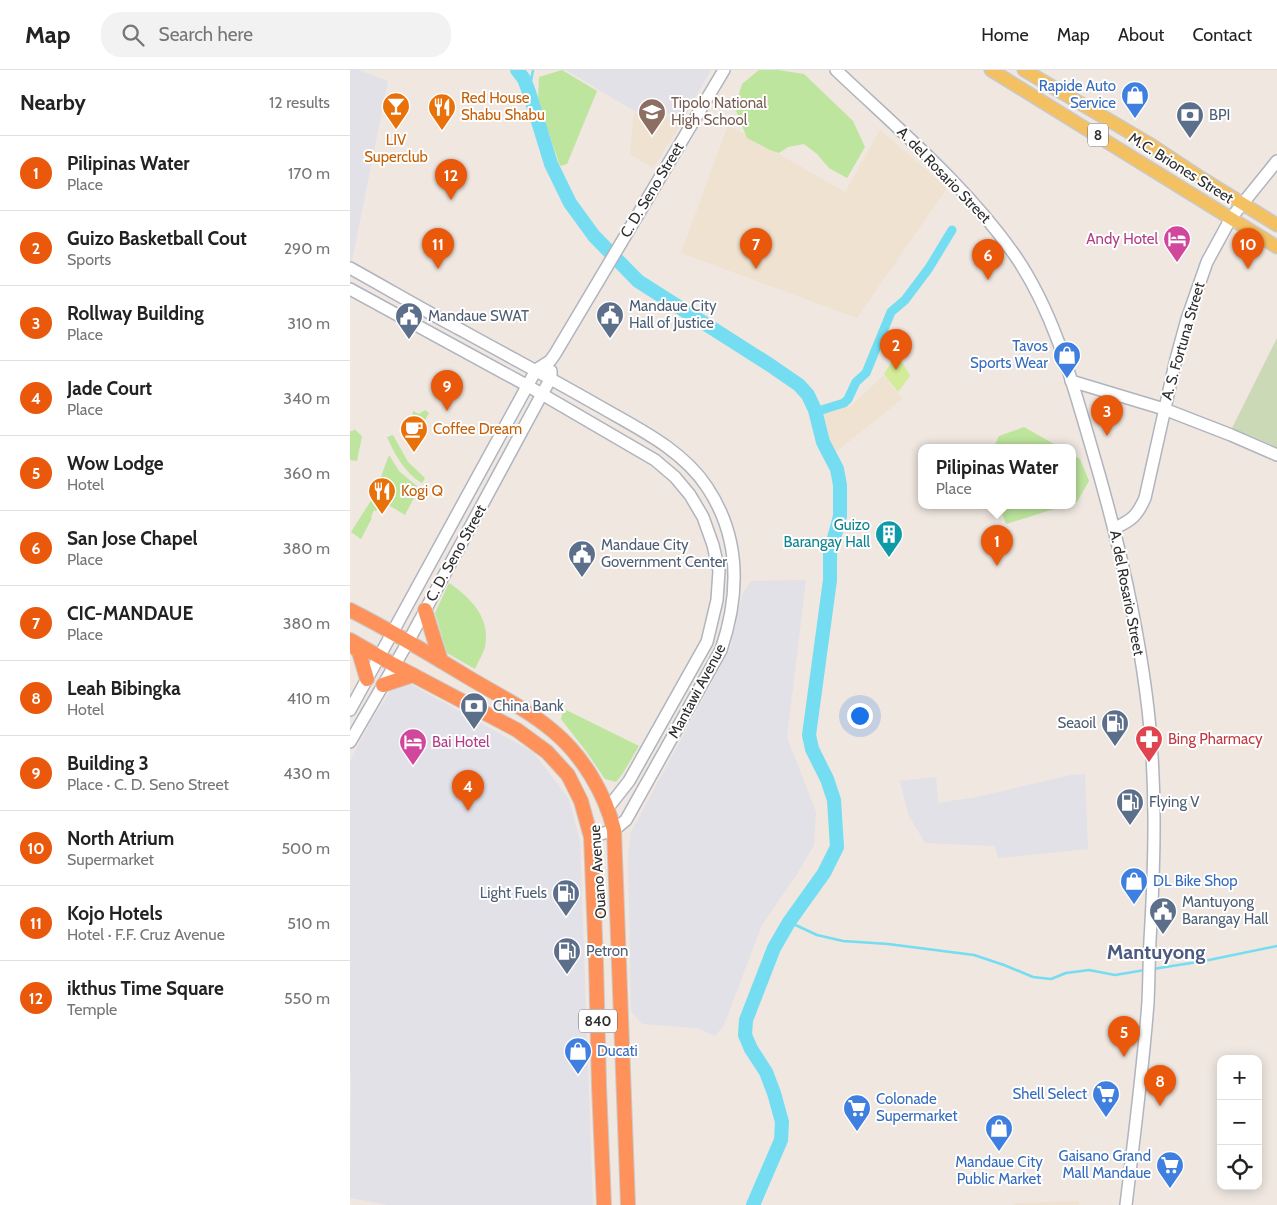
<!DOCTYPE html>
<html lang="en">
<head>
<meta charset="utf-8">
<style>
  body { margin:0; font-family:Cabin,sans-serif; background:#f2f2f2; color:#222 }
  .controls { position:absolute; right:15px; bottom:15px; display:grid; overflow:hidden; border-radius:10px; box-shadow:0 2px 12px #0003 }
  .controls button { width:45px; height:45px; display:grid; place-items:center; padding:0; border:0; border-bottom:1px solid #e0e0e0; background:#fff; color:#222; font:25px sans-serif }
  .you { position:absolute; left:509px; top:645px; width:18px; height:18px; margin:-12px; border:4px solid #fff; border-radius:50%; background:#1a73e8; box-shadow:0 0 0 8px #1a73e833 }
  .badge { display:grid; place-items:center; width:32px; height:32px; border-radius:50%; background:#ea580c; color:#fff; font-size:16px; font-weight:700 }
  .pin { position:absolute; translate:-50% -41px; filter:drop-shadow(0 1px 2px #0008) }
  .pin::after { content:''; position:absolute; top:26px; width:18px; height:15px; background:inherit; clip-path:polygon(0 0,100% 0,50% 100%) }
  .popup { position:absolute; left:568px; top:374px; width:158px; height:65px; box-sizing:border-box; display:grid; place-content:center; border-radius:10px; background:#fff; filter:drop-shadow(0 1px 4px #0005); font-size:16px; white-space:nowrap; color:#767676 }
  .popup b { font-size:19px; color:#222 }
  .popup::after { content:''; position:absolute; left:50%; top:100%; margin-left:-10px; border:10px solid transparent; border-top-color:#fff }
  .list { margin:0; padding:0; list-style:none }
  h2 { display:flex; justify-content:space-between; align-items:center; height:65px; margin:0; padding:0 20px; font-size:21px }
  h2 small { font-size:16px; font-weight:400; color:#767676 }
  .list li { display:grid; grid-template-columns:32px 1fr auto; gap:15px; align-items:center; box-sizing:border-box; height:75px; padding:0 20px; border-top:1px solid #e0e0e0 }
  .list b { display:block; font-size:19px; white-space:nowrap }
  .list p { margin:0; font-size:16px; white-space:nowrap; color:#767676 }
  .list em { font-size:16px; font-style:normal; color:#767676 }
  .icon { flex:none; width:28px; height:28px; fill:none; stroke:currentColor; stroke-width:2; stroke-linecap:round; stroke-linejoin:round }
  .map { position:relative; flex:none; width:927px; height:1135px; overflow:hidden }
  header { display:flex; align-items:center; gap:30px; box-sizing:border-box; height:70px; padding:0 25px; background:#fff; border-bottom:1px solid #e0e0e0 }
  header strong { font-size:24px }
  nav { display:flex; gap:28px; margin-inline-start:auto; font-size:18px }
  .search { width:350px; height:45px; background:#f2f2f2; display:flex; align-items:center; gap:12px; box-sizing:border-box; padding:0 18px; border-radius:20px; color:#767676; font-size:19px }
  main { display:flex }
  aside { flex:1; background:#fff }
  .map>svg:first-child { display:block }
  .industrial { fill:#e2e1e8 }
  .education { fill:#f0e2d0 }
  .green { fill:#bde59d }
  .cemetery { fill:#cbd9b7 }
  .pitch { fill:#d2ec99 }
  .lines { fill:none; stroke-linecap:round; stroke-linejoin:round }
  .stream { stroke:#74ddf1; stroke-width:2.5 }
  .canal { stroke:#74ddf1; stroke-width:9 }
  .river { stroke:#74ddf1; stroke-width:14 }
  .secondary-casing { stroke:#b0b4be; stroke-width:14 }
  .primary-casing { stroke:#c9c9c9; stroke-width:15 }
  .highway-casing { stroke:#c9c9c9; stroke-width:16 }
  .secondary { stroke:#fff; stroke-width:11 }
  .primary { stroke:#f3c162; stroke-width:12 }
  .highway { stroke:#ff915b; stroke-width:14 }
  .labels { text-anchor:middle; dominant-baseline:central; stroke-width:4; stroke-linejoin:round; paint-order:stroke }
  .shield { fill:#fff; stroke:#6d6d6d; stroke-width:1 }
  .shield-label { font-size:14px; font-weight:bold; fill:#2e2e2e }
  .shop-label { font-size:15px; fill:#366cbe; stroke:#fff; text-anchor:end }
  .food-label { font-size:15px; fill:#c56008; stroke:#fff; text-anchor:start }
  .education-label { font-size:15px; fill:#785e54; stroke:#fff; text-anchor:start }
  .service-label { font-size:15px; fill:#4e5e75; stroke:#fff; text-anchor:start }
  .street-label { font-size:15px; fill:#2e2e2e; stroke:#fff }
  .hotel-label { font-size:15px; fill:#b23c85; stroke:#fff; text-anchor:end }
  .culture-label { font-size:15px; fill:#0d838f; stroke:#fff; text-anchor:end }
  .health-label { font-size:15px; fill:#be3a42; stroke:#fff; text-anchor:start }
  .district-label { font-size:20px; font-weight:bold; fill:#4c5b80; stroke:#fff }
</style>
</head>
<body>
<header>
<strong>Map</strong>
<div class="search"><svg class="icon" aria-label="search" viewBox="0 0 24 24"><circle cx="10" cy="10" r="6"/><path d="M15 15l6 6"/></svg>Search here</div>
<nav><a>Home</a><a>Map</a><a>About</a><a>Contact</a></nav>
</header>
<main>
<aside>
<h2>Nearby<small>12 results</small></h2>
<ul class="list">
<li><span class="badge">1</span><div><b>Pilipinas Water</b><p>Place</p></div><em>170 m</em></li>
<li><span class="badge">2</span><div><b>Guizo Basketball Cout</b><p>Sports</p></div><em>290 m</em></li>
<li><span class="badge">3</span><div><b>Rollway Building</b><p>Place</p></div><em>310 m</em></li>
<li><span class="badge">4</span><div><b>Jade Court</b><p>Place</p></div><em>340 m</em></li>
<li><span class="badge">5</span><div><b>Wow Lodge</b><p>Hotel</p></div><em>360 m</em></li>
<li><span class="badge">6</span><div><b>San Jose Chapel</b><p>Place</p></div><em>380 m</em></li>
<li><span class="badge">7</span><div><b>CIC-MANDAUE</b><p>Place</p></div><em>380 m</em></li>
<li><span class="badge">8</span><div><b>Leah Bibingka</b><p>Hotel</p></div><em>410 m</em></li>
<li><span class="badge">9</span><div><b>Building 3</b><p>Place · C. D. Seno Street</p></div><em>430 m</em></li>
<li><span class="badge">10</span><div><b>North Atrium</b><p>Supermarket</p></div><em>500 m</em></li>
<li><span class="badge">11</span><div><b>Kojo Hotels</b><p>Hotel · F.F. Cruz Avenue</p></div><em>510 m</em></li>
<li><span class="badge">12</span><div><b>ikthus Time Square</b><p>Temple</p></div><em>550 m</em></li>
</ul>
</aside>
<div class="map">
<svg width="927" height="1135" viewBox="0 0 927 1135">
  <rect width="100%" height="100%" fill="#efe7e0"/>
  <g class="industrial">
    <path d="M0,0H8L38,11L2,191L0,190Z"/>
    <path d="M216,0H361L335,46L286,42Z"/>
    <path d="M456,510L437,667L466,742L464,775L449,801L412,855L374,955L365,966L347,958L292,954L281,941L278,785L281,762L381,577L392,525L395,520L401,511Z"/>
    <path d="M60,614L183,682L219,729L230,771L243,1135H37L0,1128L1,1007L0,1000V691L20,653L43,617Z"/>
    <path d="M735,704L738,779L648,788L645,776L575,773L558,744L550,711L586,707L588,733L627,727L721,705Z"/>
  </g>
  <g class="education">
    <path d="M284,43L335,48L303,98L280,84Z"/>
    <path d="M378,55L495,122L530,60L597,118L507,248L331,183Z"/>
    <path d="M534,305L552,329L483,384L472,373V344L501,336Z"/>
    <path d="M729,1131V1135H664V1133Z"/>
  </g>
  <g class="green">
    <path d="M212,0L247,21L217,94L210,96L188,31L189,7Z"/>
    <path d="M409,0H428L454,4L503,51L515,77L497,108L479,98L467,84L454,74L438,77L429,83L420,80L397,68L385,38L392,14Z"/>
    <path d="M75,340L79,343L64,370L55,364L61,353L63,341L69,344Z"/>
    <path d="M674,357L709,377H644L649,366Z"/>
    <path d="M4,359L12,366L7,391L0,390V361H3Z"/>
    <path d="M43,365L58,392L75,408L72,413C55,403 45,385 37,367Z"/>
    <path d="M39,385L49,401L69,418L55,445L24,426Z"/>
    <path d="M722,385L730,389L739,411L727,432L722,433Z"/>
    <path d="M22,429L30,434L26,441L24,440L21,447L22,448L11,469L1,462Z"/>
    <path d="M649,435H717L656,454Z"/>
    <path d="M99,513C121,528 141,548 135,577C133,584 128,592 125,599L97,583L85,543Z"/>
    <path d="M214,639L289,676L273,703L266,712L255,709L236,681L211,649Z"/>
  </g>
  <path class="cemetery" d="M927,268V377L882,358Z"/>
  <path class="pitch" d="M547,283L560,306L548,322L534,304Z"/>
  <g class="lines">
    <g class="stream">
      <path d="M179,22L183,0"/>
      <path d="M439,852L467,865L493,871L538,874L624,885L654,895L683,907L701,909L716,903L739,900L765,905L795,900"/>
      <path d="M803,899L854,891L927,876"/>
    </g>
    <path class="canal" d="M465,342L494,333L498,329L506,312L516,303L541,242L555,230L579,198L602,160"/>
    <path class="river" d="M167,0L174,9L179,22L201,94L220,133L244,166L288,211L420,295L449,315L458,325L465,340L473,372L487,399L490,415V446L480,483V510L459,665L462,679L477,709L484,730L487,777L474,803L439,852L424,878L396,950L395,965L401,979L416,1002L424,1023L432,1052L431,1070L403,1135"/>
    <g class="secondary-casing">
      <g id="secondary">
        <path d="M486,0C548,59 617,116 666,187C704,243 722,311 741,376C765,457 785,539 796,623C807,705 805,788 800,870C799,891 799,911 798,932C793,1000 784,1067 776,1135"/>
        <path d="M0,198C38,219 75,241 113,261C158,286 204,310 249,336C287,358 332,379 357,417C391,468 390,524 371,580L276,750L264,760L241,767"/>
        <path d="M0,219L178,316L305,390L325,407L340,425L353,447L363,475L369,501L367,530L357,572L279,711L257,739"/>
        <path d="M721,311L814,339L881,365L927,385"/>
        <path d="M765,458C782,450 787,446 795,428L826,289L837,249L857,192L881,148L927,91"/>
        <path d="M0,640L186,300L200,291L205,284L374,0"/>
        <path d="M0,672L58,572L192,324L201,308V301"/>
      </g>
    </g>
    <g class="primary-casing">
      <g id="primary">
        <path d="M641,0L927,177"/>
        <path d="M674,0L801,75L851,108L927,155"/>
      </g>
    </g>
    <g class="highway-casing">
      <g id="highway">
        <path d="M0,540C40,560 78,583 116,606C144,623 177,639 203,661C232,685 255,723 264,760L278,1135"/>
        <path d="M75,540L91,591"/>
        <path d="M0,570L44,595L167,660L197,682L218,705L231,731L241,767L246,893L249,1016L254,1135"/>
        <path d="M0,572L9,582L17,609"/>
        <path d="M33,615L63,605"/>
      </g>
    </g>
    <use href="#secondary" class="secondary"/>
    <use href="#primary" class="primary"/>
    <use href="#highway" class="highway"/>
  </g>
  <defs>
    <g id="shop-pin" transform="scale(1.4375)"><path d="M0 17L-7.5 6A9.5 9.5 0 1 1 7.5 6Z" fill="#3f7fe0" stroke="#fff"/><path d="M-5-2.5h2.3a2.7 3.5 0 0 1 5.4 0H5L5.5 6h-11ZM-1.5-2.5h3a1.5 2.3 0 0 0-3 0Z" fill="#fff"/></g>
    <g id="bar-pin" transform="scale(1.4375)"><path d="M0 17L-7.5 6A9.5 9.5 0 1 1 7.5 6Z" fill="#e8710a" stroke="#fff"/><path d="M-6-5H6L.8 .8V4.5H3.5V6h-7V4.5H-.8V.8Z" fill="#fff"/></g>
    <g id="restaurant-pin" transform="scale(1.4375)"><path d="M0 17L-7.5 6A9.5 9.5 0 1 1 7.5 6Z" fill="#e8710a" stroke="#fff"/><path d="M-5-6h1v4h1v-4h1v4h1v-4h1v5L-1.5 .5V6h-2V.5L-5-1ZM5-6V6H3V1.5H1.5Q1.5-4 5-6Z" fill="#fff"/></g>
    <g id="school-pin" transform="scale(1.4375)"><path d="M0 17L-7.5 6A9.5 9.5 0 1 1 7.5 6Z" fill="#8d6e63" stroke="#fff"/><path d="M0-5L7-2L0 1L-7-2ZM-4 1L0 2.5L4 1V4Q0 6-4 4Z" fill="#fff"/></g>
    <g id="bank-pin" transform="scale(1.4375)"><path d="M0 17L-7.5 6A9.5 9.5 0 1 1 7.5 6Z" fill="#5c6f8a" stroke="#fff"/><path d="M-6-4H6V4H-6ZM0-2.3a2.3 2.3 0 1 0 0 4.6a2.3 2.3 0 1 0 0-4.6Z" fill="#fff"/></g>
    <g id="hotel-pin" transform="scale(1.4375)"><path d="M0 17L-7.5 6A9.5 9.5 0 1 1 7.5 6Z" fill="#d1479c" stroke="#fff"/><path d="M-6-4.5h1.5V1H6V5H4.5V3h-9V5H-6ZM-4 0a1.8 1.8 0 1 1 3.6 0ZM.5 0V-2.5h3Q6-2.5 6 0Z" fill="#fff"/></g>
    <g id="civic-pin" transform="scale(1.4375)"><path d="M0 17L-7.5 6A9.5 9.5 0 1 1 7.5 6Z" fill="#5c6f8a" stroke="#fff"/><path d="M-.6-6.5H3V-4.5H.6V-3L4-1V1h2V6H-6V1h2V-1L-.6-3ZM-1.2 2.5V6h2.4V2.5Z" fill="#fff"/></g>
    <g id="cafe-pin" transform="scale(1.4375)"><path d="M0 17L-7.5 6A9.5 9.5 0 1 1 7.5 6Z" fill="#e8710a" stroke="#fff"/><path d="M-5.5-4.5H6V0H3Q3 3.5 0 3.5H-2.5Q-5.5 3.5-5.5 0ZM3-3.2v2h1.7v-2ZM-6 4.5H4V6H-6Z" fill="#fff"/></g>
    <g id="building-pin" transform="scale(1.4375)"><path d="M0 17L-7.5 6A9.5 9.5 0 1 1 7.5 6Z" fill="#0f9aa8" stroke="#fff"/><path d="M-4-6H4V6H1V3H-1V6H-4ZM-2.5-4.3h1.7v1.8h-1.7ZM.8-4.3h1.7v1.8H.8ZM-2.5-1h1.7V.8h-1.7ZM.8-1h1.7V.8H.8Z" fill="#fff"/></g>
    <g id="fuel-pin" transform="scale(1.4375)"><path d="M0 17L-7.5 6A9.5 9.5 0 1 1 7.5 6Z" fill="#5c6f8a" stroke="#fff"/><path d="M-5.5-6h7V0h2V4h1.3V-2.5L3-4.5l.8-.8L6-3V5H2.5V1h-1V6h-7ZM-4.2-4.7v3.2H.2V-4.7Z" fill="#fff"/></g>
    <g id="pharmacy-pin" transform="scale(1.4375)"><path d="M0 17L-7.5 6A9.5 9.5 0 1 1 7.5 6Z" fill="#e0444e" stroke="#fff"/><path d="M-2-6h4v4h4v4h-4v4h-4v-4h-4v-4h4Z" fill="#fff"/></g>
    <g id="supermarket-pin" transform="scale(1.4375)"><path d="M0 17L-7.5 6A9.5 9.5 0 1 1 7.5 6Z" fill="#3f7fe0" stroke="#fff"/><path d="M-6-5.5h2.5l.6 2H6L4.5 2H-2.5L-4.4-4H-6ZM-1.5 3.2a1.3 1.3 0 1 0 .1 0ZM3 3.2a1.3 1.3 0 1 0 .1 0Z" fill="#fff"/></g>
  </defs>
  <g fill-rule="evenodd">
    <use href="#shop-pin" x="785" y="25"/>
    <use href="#bar-pin" x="46" y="36"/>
    <use href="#restaurant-pin" x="92" y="37"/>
    <use href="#school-pin" x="302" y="42"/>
    <use href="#bank-pin" x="840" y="45"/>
    <use href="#hotel-pin" x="827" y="169"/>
    <use href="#civic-pin" x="260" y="245"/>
    <use href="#civic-pin" x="59" y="246"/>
    <use href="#shop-pin" x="717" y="285"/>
    <use href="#cafe-pin" x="64" y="359"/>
    <use href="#restaurant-pin" x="32" y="421"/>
    <use href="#building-pin" x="539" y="464"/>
    <use href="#civic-pin" x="232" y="484"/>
    <use href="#bank-pin" x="124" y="636"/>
    <use href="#fuel-pin" x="765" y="653"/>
    <use href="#pharmacy-pin" x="799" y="669"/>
    <use href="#hotel-pin" x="63" y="672"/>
    <use href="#fuel-pin" x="780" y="732"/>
    <use href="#shop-pin" x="784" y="811"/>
    <use href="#fuel-pin" x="216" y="823"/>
    <use href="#civic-pin" x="813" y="841"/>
    <use href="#fuel-pin" x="217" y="881"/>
    <use href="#shop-pin" x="228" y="981"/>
    <use href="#supermarket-pin" x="756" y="1024"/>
    <use href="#supermarket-pin" x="507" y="1038"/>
    <use href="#shop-pin" x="649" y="1058"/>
    <use href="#supermarket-pin" x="820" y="1095"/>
  </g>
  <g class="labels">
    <g class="shield">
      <rect x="738" y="53.5" width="20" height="23" rx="4"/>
      <rect x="229" y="939.5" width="38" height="23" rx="4"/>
    </g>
    <g class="shield-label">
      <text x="748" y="65">8</text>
      <text x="248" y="951">840</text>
    </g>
    <g class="shop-label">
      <text x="766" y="16">Rapide Auto<tspan x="766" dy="17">Service</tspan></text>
      <text x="698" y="276">Tavos<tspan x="698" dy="17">Sports Wear</tspan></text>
      <text x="803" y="811" text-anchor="start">DL Bike Shop</text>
      <text x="247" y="981" text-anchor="start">Ducati</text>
      <text x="737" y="1024">Shell Select</text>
      <text x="526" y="1029" text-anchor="start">Colonade<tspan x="526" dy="17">Supermarket</tspan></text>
      <text x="801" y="1086">Gaisano Grand<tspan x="801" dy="17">Mall Mandaue</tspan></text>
      <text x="649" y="1092" text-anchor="middle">Mandaue City<tspan x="649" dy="17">Public Market</tspan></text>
    </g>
    <g class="food-label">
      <text x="111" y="28">Red House<tspan x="111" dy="17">Shabu Shabu</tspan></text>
      <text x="46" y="70" text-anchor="middle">LIV<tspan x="46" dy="17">Superclub</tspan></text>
      <text x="83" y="359">Coffee Dream</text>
      <text x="51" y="421">Kogi Q</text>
    </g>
    <g class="education-label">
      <text x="321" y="33">Tipolo National<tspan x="321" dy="17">High School</tspan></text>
    </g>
    <g class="service-label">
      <text x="859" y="45">BPI</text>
      <text x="279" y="236">Mandaue City<tspan x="279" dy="17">Hall of Justice</tspan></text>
      <text x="78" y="246">Mandaue SWAT</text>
      <text x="251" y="475">Mandaue City<tspan x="251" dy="17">Government Center</tspan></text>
      <text x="143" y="636">China Bank</text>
      <text x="746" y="653" text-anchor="end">Seaoil</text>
      <text x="799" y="732">Flying V</text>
      <text x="197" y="823" text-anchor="end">Light Fuels</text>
      <text x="832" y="832">Mantuyong<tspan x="832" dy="17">Barangay Hall</tspan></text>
      <text x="236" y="881">Petron</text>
    </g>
    <g class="street-label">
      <text transform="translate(831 98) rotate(32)">M.C. Briones Street</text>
      <text transform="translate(594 105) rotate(46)">A. del Rosario Street</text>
      <text transform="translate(302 120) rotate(-59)">C. D. Seno Street</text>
      <text transform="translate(833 271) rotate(-74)">A. S. Fortuna Street</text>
      <text transform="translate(106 483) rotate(-61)">C. D. Seno Street</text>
      <text transform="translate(777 523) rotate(79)">A. del Rosario Street</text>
      <text transform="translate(347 621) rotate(-62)">Mantawi Avenue</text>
      <text transform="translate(248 802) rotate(-94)">Ouano Avenue</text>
    </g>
    <g class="hotel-label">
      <text x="808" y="169">Andy Hotel</text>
      <text x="82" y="672" text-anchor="start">Bai Hotel</text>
    </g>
    <g class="culture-label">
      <text x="520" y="455">Guizo<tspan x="520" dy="17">Barangay Hall</tspan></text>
    </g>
    <g class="health-label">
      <text x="818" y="669">Bing Pharmacy</text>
    </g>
    <g class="district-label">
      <text x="806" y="882">Mantuyong</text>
    </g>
  </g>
</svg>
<div class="controls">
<button>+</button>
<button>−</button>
<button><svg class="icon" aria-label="locate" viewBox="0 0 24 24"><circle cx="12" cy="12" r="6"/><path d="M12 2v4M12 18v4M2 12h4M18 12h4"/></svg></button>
</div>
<div class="you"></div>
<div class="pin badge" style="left:647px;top:496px">1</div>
<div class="popup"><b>Pilipinas Water</b>Place</div>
<div class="pin badge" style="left:546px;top:300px">2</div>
<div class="pin badge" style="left:757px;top:366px">3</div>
<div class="pin badge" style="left:118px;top:741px">4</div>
<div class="pin badge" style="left:774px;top:987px">5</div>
<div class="pin badge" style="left:638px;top:210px">6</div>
<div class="pin badge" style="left:406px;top:199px">7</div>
<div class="pin badge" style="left:810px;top:1036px">8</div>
<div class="pin badge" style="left:97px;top:341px">9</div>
<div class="pin badge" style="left:898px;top:199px">10</div>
<div class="pin badge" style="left:88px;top:199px">11</div>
<div class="pin badge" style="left:101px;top:130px">12</div>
</div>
</main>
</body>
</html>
